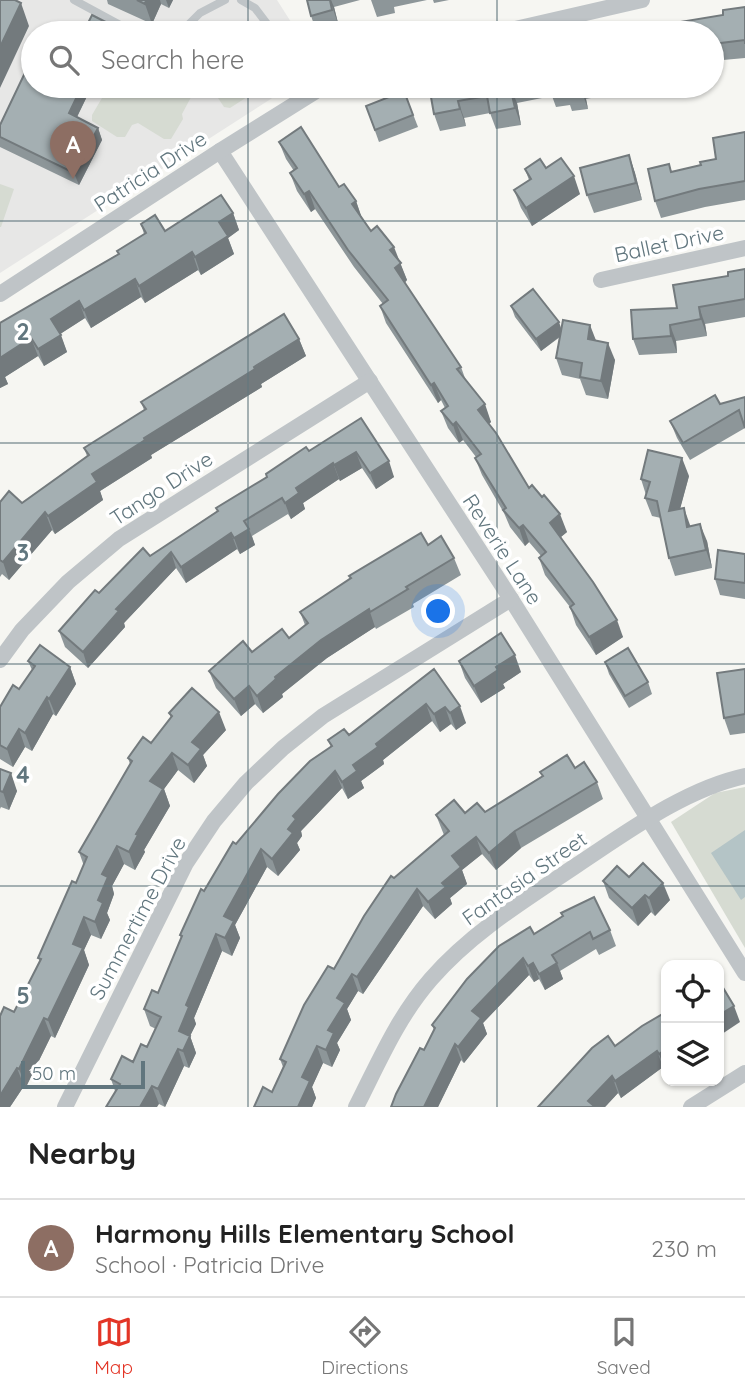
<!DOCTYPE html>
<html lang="en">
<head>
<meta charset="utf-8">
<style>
  body { margin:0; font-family:Quicksand,sans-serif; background:#f2f2f2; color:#222 }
  .controls { position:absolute; right:21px; bottom:21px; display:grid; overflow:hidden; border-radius:14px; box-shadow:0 2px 5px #0004 }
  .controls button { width:63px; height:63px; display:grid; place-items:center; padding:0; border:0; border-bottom:2px solid #e0e0e0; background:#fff; color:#222; font:35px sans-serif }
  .scale { position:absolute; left:21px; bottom:18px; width:124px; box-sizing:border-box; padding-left:7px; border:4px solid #61767e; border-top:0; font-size:19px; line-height:24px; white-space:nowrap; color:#61767e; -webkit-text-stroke:5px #fff; paint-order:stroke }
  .you { position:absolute; left:439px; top:612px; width:24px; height:24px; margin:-18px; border:5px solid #fff; border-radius:50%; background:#1a73e8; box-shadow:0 0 0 10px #1a73e833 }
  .badge { display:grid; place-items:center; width:46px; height:46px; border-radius:50%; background:#e33526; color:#fff; font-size:23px; font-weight:700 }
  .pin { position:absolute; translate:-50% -58px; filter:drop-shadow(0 2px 4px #0008) }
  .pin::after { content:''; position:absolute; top:37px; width:24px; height:21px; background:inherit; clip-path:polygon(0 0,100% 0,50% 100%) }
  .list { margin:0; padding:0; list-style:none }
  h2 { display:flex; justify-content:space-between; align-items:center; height:91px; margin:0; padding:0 28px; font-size:30px }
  h2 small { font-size:23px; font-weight:400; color:#767676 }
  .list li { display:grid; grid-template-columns:46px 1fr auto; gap:21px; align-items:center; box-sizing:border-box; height:98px; padding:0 28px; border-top:2px solid #e0e0e0 }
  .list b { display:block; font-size:26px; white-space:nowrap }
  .list p { margin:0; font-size:23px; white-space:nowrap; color:#767676 }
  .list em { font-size:23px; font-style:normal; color:#767676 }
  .icon { flex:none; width:38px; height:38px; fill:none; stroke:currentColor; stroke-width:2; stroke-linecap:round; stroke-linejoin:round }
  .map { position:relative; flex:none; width:745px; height:1107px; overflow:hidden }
  .search { position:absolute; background:#fff; box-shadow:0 2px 5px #0004; left:21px; right:21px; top:21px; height:77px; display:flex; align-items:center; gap:18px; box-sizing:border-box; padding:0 24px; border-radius:38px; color:#767676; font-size:26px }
  .sheet { height:189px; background:#fff }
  nav { display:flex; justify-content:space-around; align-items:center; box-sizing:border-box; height:98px; border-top:2px solid #e0e0e0; background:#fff; font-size:19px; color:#767676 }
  nav a { display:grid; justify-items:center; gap:4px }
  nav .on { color:#e33526 }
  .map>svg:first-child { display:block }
  .built { fill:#e7e7e6 }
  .green { fill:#d6dbd2 }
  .water { fill:#b4c4c6 }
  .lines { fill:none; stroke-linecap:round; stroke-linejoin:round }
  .lane { stroke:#bfc4c7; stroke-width:8 }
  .street { stroke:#bfc4c7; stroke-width:16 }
  .wall { fill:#8d9699 }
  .shaded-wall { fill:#737a7d }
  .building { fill:#a4afb2; stroke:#737a7d; stroke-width:2 }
  .grid { fill:none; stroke:#61767e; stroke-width:2; stroke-opacity:0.55 }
  .labels { text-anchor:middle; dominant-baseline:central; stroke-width:7; stroke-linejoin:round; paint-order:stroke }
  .street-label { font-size:21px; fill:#61767e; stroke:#fff }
  .grid-label { font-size:23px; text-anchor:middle; font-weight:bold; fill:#61767e; stroke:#fff; stroke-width:7; stroke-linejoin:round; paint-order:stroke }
</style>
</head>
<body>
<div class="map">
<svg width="745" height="1107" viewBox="0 0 745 1107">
  <rect width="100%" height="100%" fill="#f6f6f2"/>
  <path class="built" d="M0,0H277L298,33H33V86H291L0,273Z"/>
  <g class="green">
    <path d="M109,86H134L149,94L155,86H197L182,114L183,119L171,139H164L138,123L132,125L125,137H117L92,121V115Z"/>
    <path d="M210,86H264L230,108L224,107Z"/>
    <path d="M0,184L14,189L1,227H0Z"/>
    <path d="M745,787V948L671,822L715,793Z"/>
  </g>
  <path class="water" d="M745,830V897L741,900L711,853Z"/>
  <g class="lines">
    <g class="lane">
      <path d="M74,0L135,33"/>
      <path d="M241,0L255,8L274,33"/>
      <path d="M180,33L200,13L225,0"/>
    </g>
    <g class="street">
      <path d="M498,33L642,0"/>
      <path d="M220,151L511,599L745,973"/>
      <path d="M601,280L745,248"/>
      <path d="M0,294L220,151L324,86"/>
      <path d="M0,660L22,630L68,582L119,539L370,381"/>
      <path d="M65,1107L186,863L214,821L246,783L283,748L323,716L511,599"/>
      <path d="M356,1107C379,1062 397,1018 431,979C472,932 525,900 577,865C627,832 685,789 745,776"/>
      <path d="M691,1107L745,1073"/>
    </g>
  </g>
  <g class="wall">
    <path d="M107,0H173L169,8L161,4L152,24L108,4Z"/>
    <path d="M307,0H360L334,7L339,27L317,33L311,16Z"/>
    <path d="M371,0H427L394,7L395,13L377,17Z"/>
    <path d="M433,0H449L434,3Z"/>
    <path d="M745,7V58L712,61V33L723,15Z"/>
    <path d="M33,86H92L77,117L98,128L102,140L79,185L0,147V125Z"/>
    <path d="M429,86H605L606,95L586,99L588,109L572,111L570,105L556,107L552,96L517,103L521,125L496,129L490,113L464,118L466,126L440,131L434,114Z"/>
    <path d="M404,91L418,127L379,142L366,106Z"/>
    <path d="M745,132V200L705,207L661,218L655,201L672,172L701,165L716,159Z"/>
    <path d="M279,142L339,187L356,201L362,218L371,231L399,261L407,280L405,283L461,367L466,381L491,422L489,424L529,488L567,532L561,537L623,637L596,655L576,625L570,607L545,575L539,558L541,556L529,542L525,546L510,527L504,513L482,475L475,458L476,457L463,440L459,443L448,428L441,411L445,408L441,400L438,403L386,323L380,306L383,304L354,267L315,209L311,212L297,191L290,173L294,171L286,159Z"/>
    <path d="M629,155L635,173L642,200L594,213L587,195Z"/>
    <path d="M525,169L580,194L532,226L521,208L514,190L529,180Z"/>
    <path d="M233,213L239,230L228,238L234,254L201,275L198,270L145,303L141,297L91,328L85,318L60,334L67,352L44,366L38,356L5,377L8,384L0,388V323L118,254L144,234L141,224L165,231Z"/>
    <path d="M745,269V317L705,324L707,336L676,341L677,353L639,355L633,339L677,308L728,276Z"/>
    <path d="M511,306L561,330L596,340L615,360L608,399L586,395L580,379L562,375L556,358L560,337L541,351L515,317Z"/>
    <path d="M299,339L306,356L261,384L262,387L151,455L152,458L100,491L103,500L55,534L52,530L9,580L2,574L0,577V502L22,503L87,456L84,448L144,410L141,402Z"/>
    <path d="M745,397V429V428L690,460L677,438L670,421Z"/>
    <path d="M361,418L394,477L376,489L362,468L340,481L339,479L303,503L305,509L291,519L288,514L252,536L255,545L240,554L237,549L186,583L176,568L124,623L125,627L88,668L65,647L59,631L99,593L150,556L217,511L216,508L267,477L266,474L309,451Z"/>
    <path d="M689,476L680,508L690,526L707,541L712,568L675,576L669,558L661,518L652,516L645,498L646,495L641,479Z"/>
    <path d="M428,545L454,558L461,575L413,604L414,607L376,629L375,627L327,658L282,694L283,697L263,713L255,704L241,716L216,688L209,671L289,638L305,625L300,612L350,579Z"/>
    <path d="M745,554V599L720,595L715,579Z"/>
    <path d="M28,661L70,667L76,684L56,716L53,714L32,751L25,747L13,767L0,759V707L19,689L32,670Z"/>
    <path d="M459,661L521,672L503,684L505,688L481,703L465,678Z"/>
    <path d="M605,662L648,682L652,694L629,708L609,674Z"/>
    <path d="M434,669L466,723L456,730L451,724L440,732L432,721L383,760L384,764L361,781L364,788L348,799L342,788L301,831L302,836L297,843L300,850L278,876L267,867L235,925L240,938L232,956L222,951L194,1018L196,1024L190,1036L196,1053L189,1068L184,1066L165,1107L159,1104L115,1091L111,1079L133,1062L147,1047L156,1029L150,1026L144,1009L158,993L181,938L180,935L204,891L236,844L331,747L328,740L349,735Z"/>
    <path d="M745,669V733L730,735L724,718Z"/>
    <path d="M169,713L226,730L203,755L207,766L194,783L178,770L164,789L170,806L144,850L145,852L135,870L124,864L112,886L114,894L107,913L110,920L101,939L91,935L84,950L89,965L55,1038L51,1036L26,1087L24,1086L10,1107L14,1012L40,961L38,958L76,883L84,866L79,852L130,764L128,758L151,743L171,718Z"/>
    <path d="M575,768L597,782L603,799L521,848L496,870L482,854L462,870L467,884L450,898L452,904L435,919L423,906L363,994L358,991L347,1009L351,1020L337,1043L340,1050L332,1067L323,1063L312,1087L316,1098L312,1107H254L272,1092L283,1067L280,1059L334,969L394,878L444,835L436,815L465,813L485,812L542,776L540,772Z"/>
    <path d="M0,769L17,791L9,810L1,807L0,809Z"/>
    <path d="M629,877L670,900L655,916L651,912L638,926L609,898L603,881Z"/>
    <path d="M610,930L616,946L599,955L596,949L560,971L563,979L545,990L539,979L534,982L529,975L483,1023L487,1034L464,1063L461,1060L438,1107L424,1050L434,1030L432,1025L534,934Z"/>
    <path d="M666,1012L665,1070L663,1067L621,1098L618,1093L605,1107L615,1046Z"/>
  </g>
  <g class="shaded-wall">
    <path d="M146,0H160L161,4L152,24L145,4Z"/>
    <path d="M166,0H173L169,8Z"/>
    <path d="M330,0H331L334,7L339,27Z"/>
    <path d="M21,3L29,26L0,88V47Z"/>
    <path d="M82,86H92L73,125L69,113Z"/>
    <path d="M510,86L517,103L521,125L515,108Z"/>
    <path d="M581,86L586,99L588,109L582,92Z"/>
    <path d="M458,101L464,118L466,126L460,109Z"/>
    <path d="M98,128L102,140L79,185L74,173Z"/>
    <path d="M629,155L635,173L642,200L636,183Z"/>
    <path d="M574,176L580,194L532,226L526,208Z"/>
    <path d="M309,191L315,209L311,212L304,194Z"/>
    <path d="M356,201L362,219L352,204Z"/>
    <path d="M233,213L239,230L228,238L234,254L201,275L195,257L219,222Z"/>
    <path d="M394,247L407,280L401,285L395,268L390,250Z"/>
    <path d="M192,252L198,270L145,303L139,286Z"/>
    <path d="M135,279L141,297L91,328L84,310Z"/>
    <path d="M79,301L85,318L57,336L51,319Z"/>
    <path d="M699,307L705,324L707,336L701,319Z"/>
    <path d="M559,322L563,334L541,351L536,339Z"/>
    <path d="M590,325L597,343L588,339Z"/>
    <path d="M670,325L676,341L677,353L671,336Z"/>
    <path d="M61,335L67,352L44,366L38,349Z"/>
    <path d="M31,338L38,356L5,377L8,384L0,388V358Z"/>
    <path d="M299,339L306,356L261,384L262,387L151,455L152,458L100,491L103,500L55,534L48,516L92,474L144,438Z"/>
    <path d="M608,343L615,360L608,399L601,381Z"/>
    <path d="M434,383L441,400L438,403L431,385Z"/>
    <path d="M485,404L491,422L484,428L478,410Z"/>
    <path d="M456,422L463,440L459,443L453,425Z"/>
    <path d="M356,452L362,468L340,481L334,465Z"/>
    <path d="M682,458L689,476L675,528L669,511Z"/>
    <path d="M389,461L394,477L376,489L370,473Z"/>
    <path d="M333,463L339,479L303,503L305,509L291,519L285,503L296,488Z"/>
    <path d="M684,508L690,525L694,544L687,527Z"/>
    <path d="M45,512L52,530L9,580L3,562Z"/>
    <path d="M560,514L567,532L557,540L550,523Z"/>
    <path d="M700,524L707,541L712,568L706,550Z"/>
    <path d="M523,525L529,542L525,546L519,528Z"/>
    <path d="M249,529L255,545L240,554L234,538Z"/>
    <path d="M231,533L237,549L186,583L181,567Z"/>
    <path d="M171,552L176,568L124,623L125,627L88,668L83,652L116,609Z"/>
    <path d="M369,609L375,627L327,658L282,694L283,697L263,713L257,696L275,677L321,640Z"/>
    <path d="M617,620L623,637L596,655L589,637Z"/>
    <path d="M515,655L521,672L503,684L505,688L481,703L474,686L496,667Z"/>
    <path d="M70,667L76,684L56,716L49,699Z"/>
    <path d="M249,686L255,704L241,716L234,699Z"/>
    <path d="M47,697L53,714L32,751L25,733Z"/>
    <path d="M426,704L432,721L383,760L384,764L361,781L364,788L348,799L342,782L353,765L376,744Z"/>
    <path d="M460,706L466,723L456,730L450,713Z"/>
    <path d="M445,707L451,724L440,732L434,714Z"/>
    <path d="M219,712L226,730L203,755L207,766L194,783L188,765L192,742Z"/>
    <path d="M19,729L25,747L13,767L7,749Z"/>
    <path d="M172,753L178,770L164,789L170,806L144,850L145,852L135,870L129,852L136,834L150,781Z"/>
    <path d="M335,771L342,788L301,831L302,836L297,843L300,850L278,876L272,859L288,829L293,816Z"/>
    <path d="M11,773L17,791L9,810L3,792Z"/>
    <path d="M515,831L521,848L496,870L489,853Z"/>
    <path d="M476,837L482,854L462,870L467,884L450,898L452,904L435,919L428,902L442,883L452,856Z"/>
    <path d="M117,846L124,864L112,886L114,894L107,913L110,920L101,939L95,922L102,874Z"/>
    <path d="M261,849L267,867L235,925L240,938L232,956L225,938L224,916Z"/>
    <path d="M663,883L670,900L655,916L649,898Z"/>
    <path d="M417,889L423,906L363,994L357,977Z"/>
    <path d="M645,895L651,912L638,926L632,908Z"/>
    <path d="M84,917L91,935L84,950L89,965L55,1038L48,1020L73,944Z"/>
    <path d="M216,934L222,951L194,1018L196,1024L190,1036L196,1053L189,1068L183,1051L179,1031L186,1005Z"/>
    <path d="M523,958L529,975L483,1023L487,1034L464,1063L458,1047L472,1011Z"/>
    <path d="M533,963L539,979L534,982L528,966Z"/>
    <path d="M557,963L563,979L545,990L539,974Z"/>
    <path d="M352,974L358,991L347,1009L351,1020L337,1043L340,1050L332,1067L326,1050L328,1030L337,998Z"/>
    <path d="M734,1006L740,1022L719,1036V1015Z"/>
    <path d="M44,1018L51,1036L26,1087L19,1069Z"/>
    <path d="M455,1044L461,1060L438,1107H424Z"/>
    <path d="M317,1046L323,1063L312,1087L316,1098L312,1107H298L302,1077Z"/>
    <path d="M178,1049L184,1066L165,1107L158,1089Z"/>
    <path d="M666,1049V1069L665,1070L659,1054Z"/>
    <path d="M657,1051L663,1067L621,1098L615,1081Z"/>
    <path d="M17,1068L24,1086L10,1107H0V1096Z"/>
    <path d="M612,1076L618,1093L605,1107H591L588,1101Z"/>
    <path d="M152,1086L159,1104L157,1107H140Z"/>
  </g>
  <g class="building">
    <path d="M0,0H15L21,3L0,47Z"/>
    <path d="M137,0H146L145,4Z"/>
    <path d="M307,0H330L332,10L311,16Z"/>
    <path d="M745,7V44V40L712,44V33H614L723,15V10Z"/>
    <path d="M92,15L127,33H83Z"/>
    <path d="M33,56V86H82L69,113L98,128L74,173L0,137V125Z"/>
    <path d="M429,86H513H510L515,108L490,113L487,96L458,101L460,109L434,114Z"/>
    <path d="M550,86H581L582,92L566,94L565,88L550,90Z"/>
    <path d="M404,91L413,115L375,130L366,106Z"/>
    <path d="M301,127L339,187L344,184L356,201L352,204L371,231L377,226L394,247L390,250L401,263L395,268L461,367L457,369L485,404L478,410L496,433L529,488L532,485L542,497L544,495L560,514L550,523L593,582L617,620L589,637L570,607L574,604L539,558L546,552L523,525L519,528L503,510L506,508L475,458L481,454L456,422L453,425L441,411L448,406L434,383L431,385L380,306L388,300L348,250L309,191L304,194L290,173L297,168L279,142Z"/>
    <path d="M745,132V181L699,189L655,201L648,169L669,164L671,172L701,165L700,162L716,159L713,138Z"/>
    <path d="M629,155L636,183L587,195L580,168Z"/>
    <path d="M561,158L574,176L526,208L514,190L531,179L525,169L540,159L546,168Z"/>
    <path d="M221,195L233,213L219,222L228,236L195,257L192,252L139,286L135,279L84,310L79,301L51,319L61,335L38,349L31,338L0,358V323L119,254L117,251L146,233L141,224L155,215L165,231Z"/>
    <path d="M745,269V299L699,307L701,319L670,325L671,336L633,339L631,310L677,308L673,285L728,276V272Z"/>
    <path d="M533,289L559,322L536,339L511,306Z"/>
    <path d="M284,314L299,339L254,367L255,369L144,438L145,440L92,474L97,482L48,516L45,512L3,562L0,560V502L9,491L22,503L89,455L84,448L146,409L141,402Z"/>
    <path d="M563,320L590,325L588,339L608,343L601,381L580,377L582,363L556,358Z"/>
    <path d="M715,395L720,404L745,397V428L739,410L683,443L670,421Z"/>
    <path d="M361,418L389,461L370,473L356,452L334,465L333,463L296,488L299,493L285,503L282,498L244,521L249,529L234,538L231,533L181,567L171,552L116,609L119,611L83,652L59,631L95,590L99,593L143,548L150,556L218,511L216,508L267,477L266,474L306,447L309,451Z"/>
    <path d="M648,450L682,458L669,511L684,508L687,527L700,524L706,550L669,558L657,501L645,498L650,482L641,479Z"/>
    <path d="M421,533L428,545L441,536L454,558L406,587L408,589L370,612L369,609L321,640L275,677L276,679L257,696L249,686L234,699L209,671L243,641L252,652L282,629L289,638L308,623L300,612L351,578L349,576Z"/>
    <path d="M718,550L745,554V583L715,579Z"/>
    <path d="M501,633L515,655L496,667L498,670L474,686L459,661Z"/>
    <path d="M40,645L70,667L49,699L47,697L25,733L19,729L7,749L0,745V707L13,685L19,689L35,666L28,661Z"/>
    <path d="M628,648L648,682L625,696L605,662Z"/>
    <path d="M434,669L460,706L450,713L445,707L434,714L426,704L376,744L378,747L353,765L357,771L342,782L335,771L293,816L296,819L288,829L293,833L272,859L261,849L224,916L234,921L225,938L216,934L186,1005L189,1007L179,1031L190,1036L183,1051L178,1049L158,1089L152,1086L140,1107H106L120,1084L111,1079L122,1056L133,1062L141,1044L147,1047L161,1017L144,1009L152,990L158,993L182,936L180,935L201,889L204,891L233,842L236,844L278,794L310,761L332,746L328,740L344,729L349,735Z"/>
    <path d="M745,669V714L724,718L717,673Z"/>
    <path d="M192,688L219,712L192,742L201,749L188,765L172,753L150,781L163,789L136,834L138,835L129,852L117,846L102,874L108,877L98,900L103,903L95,922L84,917L73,944L83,948L48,1020L44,1018L19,1069L17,1068L0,1096V1016L4,1007L14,1012L41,959L38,958L72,881L76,883L87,857L79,852L132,761L128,758L143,737L151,743L172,716L169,713Z"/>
    <path d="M567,755L575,768L584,762L597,782L515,831L489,853L476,837L452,856L461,867L442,883L446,887L428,902L417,889L357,977L352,974L337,998L345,1003L328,1030L334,1033L326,1050L317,1046L302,1077L310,1081L298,1107H254L263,1087L272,1092L286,1062L280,1059L304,1005L328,966L334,969L364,916L391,876L394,878L449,831L436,815L454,800L465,813L477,803L485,812L543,776L540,772Z"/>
    <path d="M0,769L11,773L3,792L0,791Z"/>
    <path d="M643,863L663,883L649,898L645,895L632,908L603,881L617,866L629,877Z"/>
    <path d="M594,897L610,930L593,939L590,932L552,955L557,963L539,974L533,963L528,966L523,958L472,1011L481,1018L458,1047L455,1044L424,1107H391L396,1094L420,1048L424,1050L435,1028L432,1025L467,979L499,946L530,927L534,934L563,916L561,913Z"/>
    <path d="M719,981L734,1006L719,1015Z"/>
    <path d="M666,1012V1049L659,1054L657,1051L615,1081L612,1076L588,1101L594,1106L593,1107H538L592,1048L608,1036L615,1046L642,1026Z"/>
  </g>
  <path class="grid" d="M248,0V33M497,0V33M248,86V1107M497,86V1107M0,221H745M0,443H745M0,664H745M0,886H745"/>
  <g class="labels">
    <g class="street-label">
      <text transform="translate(150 171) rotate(-33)">Patricia Drive</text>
      <text transform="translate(669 243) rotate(-12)">Ballet Drive</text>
      <text transform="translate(161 488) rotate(-33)">Tango Drive</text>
      <text transform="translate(503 549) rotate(57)">Reverie Lane</text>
      <text transform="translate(524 878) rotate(-35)">Fantasia Street</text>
      <text transform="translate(137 918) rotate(-62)">Summertime Drive</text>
    </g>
  </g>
  <g class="grid-label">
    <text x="23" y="340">2</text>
    <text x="23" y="561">3</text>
    <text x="23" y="783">4</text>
    <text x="23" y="1004">5</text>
  </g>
</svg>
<div class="controls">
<button><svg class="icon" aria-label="locate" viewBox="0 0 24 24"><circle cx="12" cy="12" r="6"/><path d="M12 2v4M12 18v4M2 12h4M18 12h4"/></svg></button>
<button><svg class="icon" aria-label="layers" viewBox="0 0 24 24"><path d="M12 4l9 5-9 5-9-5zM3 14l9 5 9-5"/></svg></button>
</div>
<div class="scale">50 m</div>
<div class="you"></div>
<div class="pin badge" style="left:73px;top:179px;background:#8d6e63">A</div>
<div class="search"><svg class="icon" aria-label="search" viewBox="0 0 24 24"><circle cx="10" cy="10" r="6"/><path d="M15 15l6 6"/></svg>Search here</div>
</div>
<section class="sheet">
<h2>Nearby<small></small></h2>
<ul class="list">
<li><span class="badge" style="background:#8d6e63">A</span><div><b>Harmony Hills Elementary School</b><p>School · Patricia Drive</p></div><em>230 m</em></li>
</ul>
</section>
<nav>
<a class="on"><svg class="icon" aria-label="map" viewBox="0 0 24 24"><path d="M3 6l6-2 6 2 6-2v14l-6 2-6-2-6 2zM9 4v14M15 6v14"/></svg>Map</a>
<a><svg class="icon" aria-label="directions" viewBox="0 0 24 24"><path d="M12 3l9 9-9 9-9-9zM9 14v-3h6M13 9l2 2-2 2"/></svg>Directions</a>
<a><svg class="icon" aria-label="saved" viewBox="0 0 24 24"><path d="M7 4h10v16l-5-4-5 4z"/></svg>Saved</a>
</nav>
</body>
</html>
